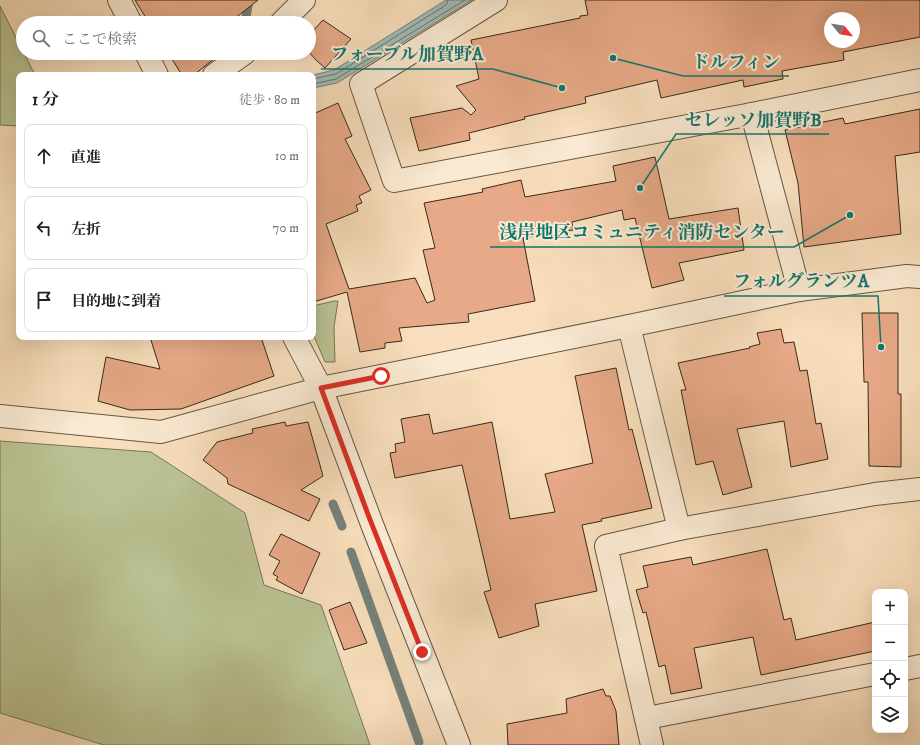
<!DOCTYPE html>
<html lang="ja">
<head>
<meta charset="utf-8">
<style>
  body { margin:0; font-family:"IM FELL DW Pica","Noto Serif JP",serif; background:#f2f2f2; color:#202124 }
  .controls { position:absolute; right:12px; bottom:12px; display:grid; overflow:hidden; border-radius:8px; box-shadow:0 4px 16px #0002 }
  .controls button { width:36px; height:36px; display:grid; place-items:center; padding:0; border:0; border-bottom:1px solid #e0e0e0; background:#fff; color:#202124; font:20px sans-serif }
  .compass { position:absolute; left:824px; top:12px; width:36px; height:36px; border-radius:50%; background:#fff; box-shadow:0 4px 16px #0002; rotate:120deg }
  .stop { position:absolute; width:12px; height:12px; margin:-9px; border:3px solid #d93025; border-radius:50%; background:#fff }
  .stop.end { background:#d93025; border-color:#fff; box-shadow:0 1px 4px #0008 }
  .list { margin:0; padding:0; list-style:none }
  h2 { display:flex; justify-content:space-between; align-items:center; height:52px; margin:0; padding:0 16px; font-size:17px }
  h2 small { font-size:13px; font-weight:400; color:#757577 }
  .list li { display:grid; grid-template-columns:26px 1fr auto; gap:12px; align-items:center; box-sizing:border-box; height:64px; margin:0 8px 8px; padding:0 8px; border:1px solid #e0e0e0; border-radius:8px }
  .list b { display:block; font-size:15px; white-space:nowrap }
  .list em { font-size:13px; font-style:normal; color:#757577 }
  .icon { flex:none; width:22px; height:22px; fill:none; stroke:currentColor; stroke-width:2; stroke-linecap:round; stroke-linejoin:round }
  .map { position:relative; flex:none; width:920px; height:745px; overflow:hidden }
  .search { position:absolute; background:#fff; box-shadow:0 4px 16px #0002; left:16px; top:16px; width:300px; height:44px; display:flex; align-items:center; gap:10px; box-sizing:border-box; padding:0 14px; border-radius:22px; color:#757577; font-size:15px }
  .panel { position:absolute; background:#fff; box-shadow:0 4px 16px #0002; left:16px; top:72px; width:300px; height:268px; border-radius:8px }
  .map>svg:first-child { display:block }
  .green { fill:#bac293; stroke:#787658 }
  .water { fill:#a0bbb8; stroke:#76817a }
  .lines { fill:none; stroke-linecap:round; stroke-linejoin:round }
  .shore { stroke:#6b726a; stroke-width:1 }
  .stream { stroke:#76817a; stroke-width:9 }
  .building { fill:#e7a987; stroke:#362a1d; fill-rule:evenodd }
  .minor-casing { stroke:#665745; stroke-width:24 }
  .minor { stroke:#faead3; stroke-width:22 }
  .route { stroke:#d93025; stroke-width:5 }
  .leader { fill:none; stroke:#0f766e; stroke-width:1.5 }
  .callout-dot { fill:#0f766e; stroke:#faead3; stroke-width:1.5 }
  .callout-label { font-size:18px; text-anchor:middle; font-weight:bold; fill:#0f766e; stroke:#faead3; stroke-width:4; stroke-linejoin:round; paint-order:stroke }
</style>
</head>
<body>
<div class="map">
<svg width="920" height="745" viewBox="0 0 920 745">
  <rect width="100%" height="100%" fill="#f8debc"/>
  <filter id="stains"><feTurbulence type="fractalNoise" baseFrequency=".005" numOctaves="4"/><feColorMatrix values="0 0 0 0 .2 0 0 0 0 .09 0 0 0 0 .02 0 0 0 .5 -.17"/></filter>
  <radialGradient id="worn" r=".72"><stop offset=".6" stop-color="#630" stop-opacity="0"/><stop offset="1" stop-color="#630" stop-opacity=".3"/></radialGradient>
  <g class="green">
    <path d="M0,6L35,75H19V126L0,125Z"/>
    <path d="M334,301H338L334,327L335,362H325L313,334V306Z"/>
    <path d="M0,441L151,452L245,513L264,585L321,605L370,745H104L0,713Z"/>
  </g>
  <path class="water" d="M446,0H472L337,83L313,88V75L334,70Z"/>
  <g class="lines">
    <g class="shore">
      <path d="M313,79L336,74L446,5L448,0"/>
      <path d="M313,84L336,79L465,0"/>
    </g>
    <g class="stream">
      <path d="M245,23L249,0"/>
      <path d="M333,504L342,526"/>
      <path d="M351,552L419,742"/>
    </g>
  </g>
  <g class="building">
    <path d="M135,0H258L229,23H149Z"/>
    <path d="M585,0H920V37L843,52L844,60L782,71L783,79L744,87L743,80L661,98L657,80L585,97L586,103L524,117L525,119L469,133L470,140L419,151L410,118L462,108L471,115L476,110L456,86L479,79L471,40L580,18V16L588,15ZM830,18H854V42H830Z"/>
    <path d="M323,20L351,39L325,68L316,60L309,52V35Z"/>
    <path d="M168,53H221L194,75H182Z"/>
    <path d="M338,103L352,136L345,139L371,190L359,196L362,203L356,205L358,211L326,224L349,289L415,278L427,303L435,300L423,250L435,248L424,203L483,192L482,189L521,180L525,197L616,181L613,166L655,157L669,219L738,208L744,250L679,263L684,280L652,288L635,218L624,220L622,210L572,222L573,230L523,238L535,301L468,314L469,322L399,328L402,341L385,343V348L360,352L347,292L313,302V114Z"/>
    <path d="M920,109V152L895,156L901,234L804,247L798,183L785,130L843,118L845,124Z"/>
    <path d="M862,313H898V394H901V467L869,466L868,382H864Z"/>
    <path d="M781,329L784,343L794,342L800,371L807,370L816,424L821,423L828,459L791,467L784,421L737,429L752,487L723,495L713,461L696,465L681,390H686L678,363L750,348L749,347L760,344L757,333Z"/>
    <path d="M150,337H261L274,376L181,409L130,410L98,401L106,357L160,369Z"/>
    <path d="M616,368L629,430L632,429L652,508L601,519L602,521L582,525L597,591L535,604L539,626L499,638L484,592L491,590L462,465L395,478L390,453L396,452L395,444L405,442L401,419L429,414L433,434L492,422L510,519L555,512L545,474L593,463L575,376Z"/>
    <path d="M285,422L286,426L308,422L323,476L301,490L320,499L309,521L228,484L227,478L203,460L217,442L253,433L252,429Z"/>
    <path d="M281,534L320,553L302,594L276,580L278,577L273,574L280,561L269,555Z"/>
    <path d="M767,549L784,620L791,618L796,640L875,622V651L761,675L753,637L694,648L702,688L671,694L665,665L659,667L646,612L643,613L636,590L648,587L643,566L691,557L693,565Z"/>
    <path d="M350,602L367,643L344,650L329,610Z"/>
    <path d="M603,689L606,696H610L616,711L619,745H508L507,724L567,713L566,699Z"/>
  </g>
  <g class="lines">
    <g class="minor-casing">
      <g id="minor">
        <path d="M119,0L131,23"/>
        <path d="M496,0L361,84L394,181L752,114L920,80"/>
        <path d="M281,23L304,0"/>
        <path d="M146,53L157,75"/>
        <path d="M214,75L245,53"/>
        <path d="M752,114L799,290"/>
        <path d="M629,326L679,529"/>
        <path d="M294,337L321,388L373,527L459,745"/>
        <path d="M0,416L161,432L321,388L629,326L799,290L907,276L920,277"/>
        <path d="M905,669L920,666"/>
        <path d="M647,718L875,674"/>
        <path d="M652,745L606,546L679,529L875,494L920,489"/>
      </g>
    </g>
    <use href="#minor" class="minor"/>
  </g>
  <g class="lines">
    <path class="route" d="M381,376L321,388L369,517L422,652"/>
  </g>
  <path class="leader" d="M562 88L493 69H321M613 58L683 76H789M640 188L676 134H829M850 215L794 247H490M881 347L878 296H724"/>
  <g class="callout-dot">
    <circle cx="562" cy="88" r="4"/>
    <circle cx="613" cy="58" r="4"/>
    <circle cx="640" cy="188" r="4"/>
    <circle cx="850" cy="215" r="4"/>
    <circle cx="881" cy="347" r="4"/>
  </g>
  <g class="callout-label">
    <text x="407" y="60">フォーブル加賀野A</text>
    <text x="736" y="68">ドルフィン</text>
    <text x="753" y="126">セレッソ加賀野B</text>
    <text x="642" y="238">浅岸地区コミュニティ消防センター</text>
    <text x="801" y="287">フォルグランツA</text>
  </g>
  <rect width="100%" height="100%" filter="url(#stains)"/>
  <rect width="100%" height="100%" fill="url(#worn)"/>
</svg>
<div class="controls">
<button>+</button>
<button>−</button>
<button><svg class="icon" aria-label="locate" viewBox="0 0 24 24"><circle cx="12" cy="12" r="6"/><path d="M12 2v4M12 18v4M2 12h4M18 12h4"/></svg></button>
<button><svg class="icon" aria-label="layers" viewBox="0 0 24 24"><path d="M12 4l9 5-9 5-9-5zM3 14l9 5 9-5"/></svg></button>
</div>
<svg class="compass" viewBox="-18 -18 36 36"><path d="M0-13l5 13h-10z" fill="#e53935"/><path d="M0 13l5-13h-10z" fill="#757577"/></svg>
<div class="stop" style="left:381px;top:376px"></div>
<div class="stop end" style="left:422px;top:652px"></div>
<div class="search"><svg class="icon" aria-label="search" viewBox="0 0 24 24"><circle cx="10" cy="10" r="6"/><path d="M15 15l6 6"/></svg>ここで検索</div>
<section class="panel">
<h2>1 分<small>徒歩 · 80 m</small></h2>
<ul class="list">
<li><svg class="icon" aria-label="ahead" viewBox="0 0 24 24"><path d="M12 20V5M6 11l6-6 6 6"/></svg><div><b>直進</b></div><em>10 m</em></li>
<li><svg class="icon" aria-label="left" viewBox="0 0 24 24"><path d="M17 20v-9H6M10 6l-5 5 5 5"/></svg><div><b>左折</b></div><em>70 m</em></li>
<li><svg class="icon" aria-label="arrive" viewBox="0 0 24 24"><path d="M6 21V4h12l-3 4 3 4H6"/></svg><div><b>目的地に到着</b></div></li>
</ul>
</section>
</div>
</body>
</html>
